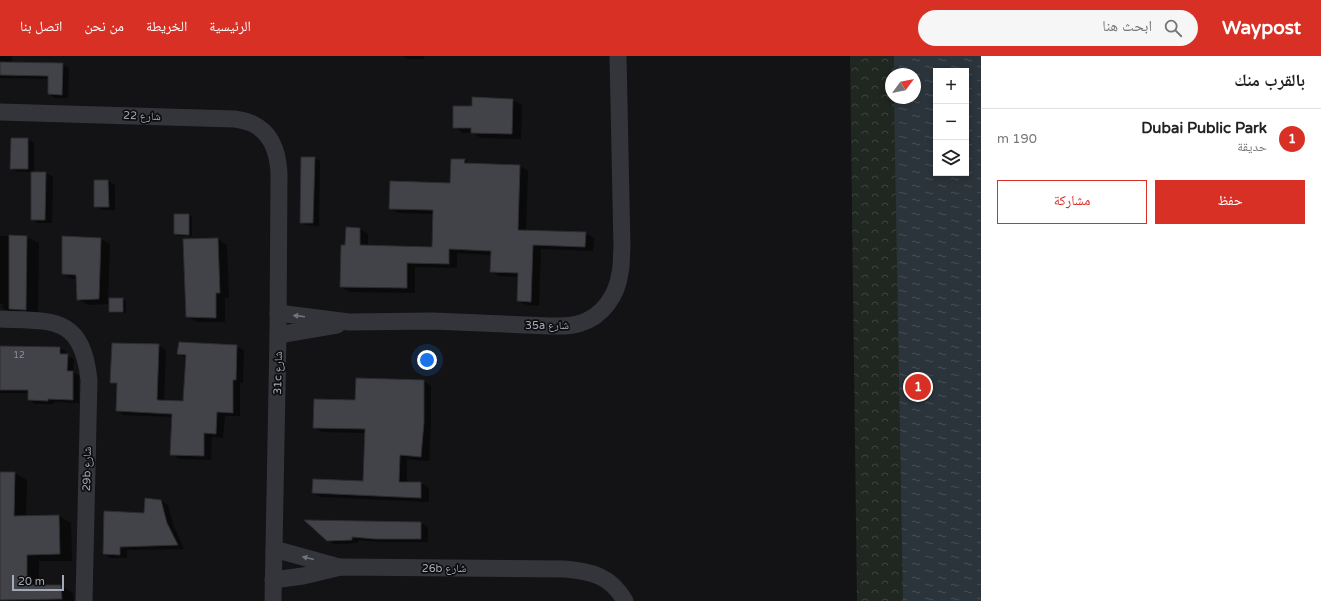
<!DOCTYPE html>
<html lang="ar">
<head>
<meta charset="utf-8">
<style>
  body { margin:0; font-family:"Varela Round","Noto Naskh Arabic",sans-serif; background:#f6f6f6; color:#222; direction:rtl }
  .controls { position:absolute; right:12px; top:12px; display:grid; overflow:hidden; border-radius:0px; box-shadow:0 2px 6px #0003 }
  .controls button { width:36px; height:36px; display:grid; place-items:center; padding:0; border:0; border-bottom:1px solid #e0e0e0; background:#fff; color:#222; font:20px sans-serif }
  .compass { position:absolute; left:885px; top:12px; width:36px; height:36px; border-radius:50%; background:#fff; box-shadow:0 2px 6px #0003; rotate:58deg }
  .scale { position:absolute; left:12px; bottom:10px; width:52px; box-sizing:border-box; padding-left:4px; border:2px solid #a4aab5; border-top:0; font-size:11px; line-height:14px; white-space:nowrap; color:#a4aab5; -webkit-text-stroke:3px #0e0e10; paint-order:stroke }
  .you { position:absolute; left:427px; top:304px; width:14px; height:14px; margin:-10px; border:3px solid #fff; border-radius:50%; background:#1a73e8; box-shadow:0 0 0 6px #1a73e833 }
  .badge { display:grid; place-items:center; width:26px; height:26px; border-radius:50%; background:#d93025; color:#fff; font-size:13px; font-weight:700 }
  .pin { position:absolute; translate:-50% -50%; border:2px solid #fff; box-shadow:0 1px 4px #0006 }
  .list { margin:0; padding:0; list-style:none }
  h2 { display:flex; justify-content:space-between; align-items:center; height:52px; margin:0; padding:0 16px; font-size:17px }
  h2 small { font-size:13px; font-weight:400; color:#767676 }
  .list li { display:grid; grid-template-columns:26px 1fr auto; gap:12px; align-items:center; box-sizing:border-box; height:60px; padding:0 16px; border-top:1px solid #e0e0e0 }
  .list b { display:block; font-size:15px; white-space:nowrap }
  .list p { margin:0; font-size:13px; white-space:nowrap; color:#767676 }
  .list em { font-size:13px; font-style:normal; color:#767676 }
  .actions { display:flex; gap:8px; padding:12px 16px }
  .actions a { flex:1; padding:9px 0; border:1px solid #d93025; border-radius:0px; text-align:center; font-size:14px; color:#d93025 }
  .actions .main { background:#d93025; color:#fff }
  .icon { flex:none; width:22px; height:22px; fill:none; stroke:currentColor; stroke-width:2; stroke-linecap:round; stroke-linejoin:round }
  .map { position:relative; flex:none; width:981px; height:545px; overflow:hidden; direction:ltr }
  header { display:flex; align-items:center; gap:24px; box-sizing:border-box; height:56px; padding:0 20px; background:#d93025; color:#fff }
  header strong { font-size:19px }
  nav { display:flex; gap:22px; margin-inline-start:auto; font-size:14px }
  .search { width:280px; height:36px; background:#f6f6f6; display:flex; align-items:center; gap:10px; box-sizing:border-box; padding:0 14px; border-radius:22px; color:#767676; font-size:15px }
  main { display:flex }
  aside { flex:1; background:#fff }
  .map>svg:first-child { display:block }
  .park { fill:url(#park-crowns); fill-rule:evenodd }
  .water { fill:url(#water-ripples); fill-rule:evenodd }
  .shadow { fill:#0007 }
  .building { fill:#424348; stroke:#2d2d31 }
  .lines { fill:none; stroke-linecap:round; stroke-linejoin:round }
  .minor { stroke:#34353a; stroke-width:17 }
  .oneway { fill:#72757e }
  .labels { text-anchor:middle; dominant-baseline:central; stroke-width:3.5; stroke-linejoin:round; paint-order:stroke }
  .number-label { font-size:9px; fill:#8c909a }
  .street-label { font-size:11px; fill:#a4aab5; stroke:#0e0e10 }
</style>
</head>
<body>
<header>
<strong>Waypost</strong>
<div class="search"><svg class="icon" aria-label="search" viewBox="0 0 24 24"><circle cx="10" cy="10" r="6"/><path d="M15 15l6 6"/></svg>ابحث هنا</div>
<nav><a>الرئيسية</a><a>الخريطة</a><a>من نحن</a><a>اتصل بنا</a></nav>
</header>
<main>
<aside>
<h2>بالقرب منك<small></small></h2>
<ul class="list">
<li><span class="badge">1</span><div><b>Dubai Public Park</b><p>حديقة</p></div><em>190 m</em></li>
</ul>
<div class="actions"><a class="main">حفظ</a><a>مشاركة</a></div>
</aside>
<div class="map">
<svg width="981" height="545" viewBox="0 0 981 545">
  <defs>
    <pattern id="park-crowns" width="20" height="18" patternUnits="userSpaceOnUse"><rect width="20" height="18" fill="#1f2720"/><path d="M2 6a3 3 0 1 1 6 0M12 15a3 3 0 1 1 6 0" fill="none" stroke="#3d443e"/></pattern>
    <pattern id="water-ripples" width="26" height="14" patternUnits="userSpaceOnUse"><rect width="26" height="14" fill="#2b343a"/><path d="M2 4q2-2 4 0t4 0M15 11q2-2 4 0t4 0" fill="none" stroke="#474f54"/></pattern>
  </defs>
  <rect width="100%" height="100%" fill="#131315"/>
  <path class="park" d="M850,0H981V545H857ZM936,15H966V117H936ZM891,18H915V42H891Z"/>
  <path class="water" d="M894,0H981V545H903L894,42H915V18H894ZM936,15H966V117H936Z"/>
  <g class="shadow">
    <path d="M0,0H12V7L62,8L69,12L68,42H55L49,38V23L0,22Z"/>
    <path d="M403,0H424V3H408Z"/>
    <path d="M513,44L522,49L521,83L481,82L473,77H463L454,71L473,51Z"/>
    <path d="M27,83L34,87V117H46L53,121L52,167H38L32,163V116H18L11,112Z"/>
    <path d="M314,102L320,105L319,170L306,169L301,166Z"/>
    <path d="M464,104L472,108L520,110L528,115L526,176L585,177L594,182L593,195L541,193L539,250L527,249L518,245L519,221L499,220L491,215V199L457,197V212L415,211V237L350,236L341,231L346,190L347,172L360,173L368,178V191L433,192L434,158L398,157L390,152L451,128Z"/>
    <path d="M95,125H108L115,129V154H102L95,150Z"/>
    <path d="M189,159L192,161V180H178L175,178Z"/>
    <path d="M0,180L27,181L39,187L38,260L15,259L3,252V248H0Z"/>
    <path d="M101,183L110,188L108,248L88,249L78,243V223H72L63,217Z"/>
    <path d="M218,183L227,189L229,242H225V266H197L187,260Z"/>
    <path d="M123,243L126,245V257H113L110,255Z"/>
    <path d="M158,289L166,294L164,346H184L186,302L179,298L236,290L244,294L243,327H240V360H225L223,382L212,381L211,404L179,403L172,398L173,361L124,359L117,355L118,330L111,326Z"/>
    <path d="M0,292H60L66,295V299L74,303L73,316L79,320V347L54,346V348H35L29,344V337H0Z"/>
    <path d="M424,325L431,330V371L429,405L407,403V427H421L429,432V446L321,441L313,437L364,427L366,377L322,376L314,371L356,345Z"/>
    <path d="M0,417H14L27,424L26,461L59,460L71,467L72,505H39V530H61L73,537L74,545L0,544Z"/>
    <path d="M161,445L168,449L174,471L184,493L127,494V502H111L104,498L145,458Z"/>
    <path d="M307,465L421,467L428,471V486H382L358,484V487L334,488L327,484Z"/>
  </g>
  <g class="building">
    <path d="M0,6L63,7L62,39L48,38V20L0,19Z"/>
    <path d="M472,41L513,43L512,78L471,77V72H453V50H472Z"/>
    <path d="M11,82H28V113H10Z"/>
    <path d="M301,101H315L313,167H300Z"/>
    <path d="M451,103H465L464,107L520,109L518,174L586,176L585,191L533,189L531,246L517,245L518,217L490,216L491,195L449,193V208L407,207V232L340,231L341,189H345L346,171L360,172V189L432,191L433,154L389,153L390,125L450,127Z"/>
    <path d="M31,116H46L45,164H31Z"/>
    <path d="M94,124H108L109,151H94Z"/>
    <path d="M174,158H189V179L174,178Z"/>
    <path d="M9,179L27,180L26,254L9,253Z"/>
    <path d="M62,180L101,182L99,243L77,244L76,219L62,218Z"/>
    <path d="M218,182L220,237H216V262L186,261L183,183Z"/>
    <rect x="109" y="242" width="14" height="14"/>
    <path d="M179,286L237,289L236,324H233V357L217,356L216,378L204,377V400L170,399L172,358L116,355L117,327H110L112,287L159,288L157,344L183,345L186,299L177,298Z"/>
    <path d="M0,290L60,291V298H68L67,315H73V344L48,343V345L28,344V334H0Z"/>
    <path d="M356,322L424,324V366L421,401L400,399L399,426H421V442L312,437L313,423L363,425L365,373L313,372L314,343L355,344Z"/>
    <path d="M0,416H15L14,460L59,459L60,498L27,499V529H61L62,543L0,544Z"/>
    <path d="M145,442L161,444L167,467L178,489L120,491V499L103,498L104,455L144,457Z"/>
    <path d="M304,464L421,466V483H375L352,481V484L327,485Z"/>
  </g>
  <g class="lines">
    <g class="minor">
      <path d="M0,56L234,63C240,64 247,65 253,68C272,77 278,97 279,117L278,279L273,545"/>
      <path d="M278,257L349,266L433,265L550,270C560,270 571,271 581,267C603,260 617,239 620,217C622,208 621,200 622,192L618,0"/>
      <path d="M0,263C54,265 82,260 89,324L84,545"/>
      <path d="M278,279L337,269"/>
      <path d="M274,493L339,511"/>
      <path d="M273,524L303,520L341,511L564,513C591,515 611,520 625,545"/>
    </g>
  </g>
  <defs><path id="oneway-solid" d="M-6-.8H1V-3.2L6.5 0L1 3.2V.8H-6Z"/></defs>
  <g class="oneway">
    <use href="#oneway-solid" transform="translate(299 260) rotate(-173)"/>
    <use href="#oneway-solid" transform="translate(308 502) rotate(-166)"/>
  </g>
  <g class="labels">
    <g class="number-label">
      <text x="19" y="299">12</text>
    </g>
    <g class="street-label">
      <text transform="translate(142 60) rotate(2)">شارع 22</text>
      <text x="547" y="269">35a شارع</text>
      <text transform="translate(278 317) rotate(-89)">31c شارع</text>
      <text transform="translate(87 413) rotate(-89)">29b شارع</text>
      <text x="444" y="512">26b شارع</text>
    </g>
  </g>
</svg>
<div class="controls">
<button>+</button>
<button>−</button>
<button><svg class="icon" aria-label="layers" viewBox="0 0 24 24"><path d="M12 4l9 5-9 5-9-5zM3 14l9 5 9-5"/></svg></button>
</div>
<svg class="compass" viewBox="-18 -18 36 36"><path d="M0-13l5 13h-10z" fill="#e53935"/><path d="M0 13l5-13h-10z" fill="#767676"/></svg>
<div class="scale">20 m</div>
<div class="you"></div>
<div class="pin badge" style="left:918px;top:331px">1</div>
</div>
</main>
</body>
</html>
